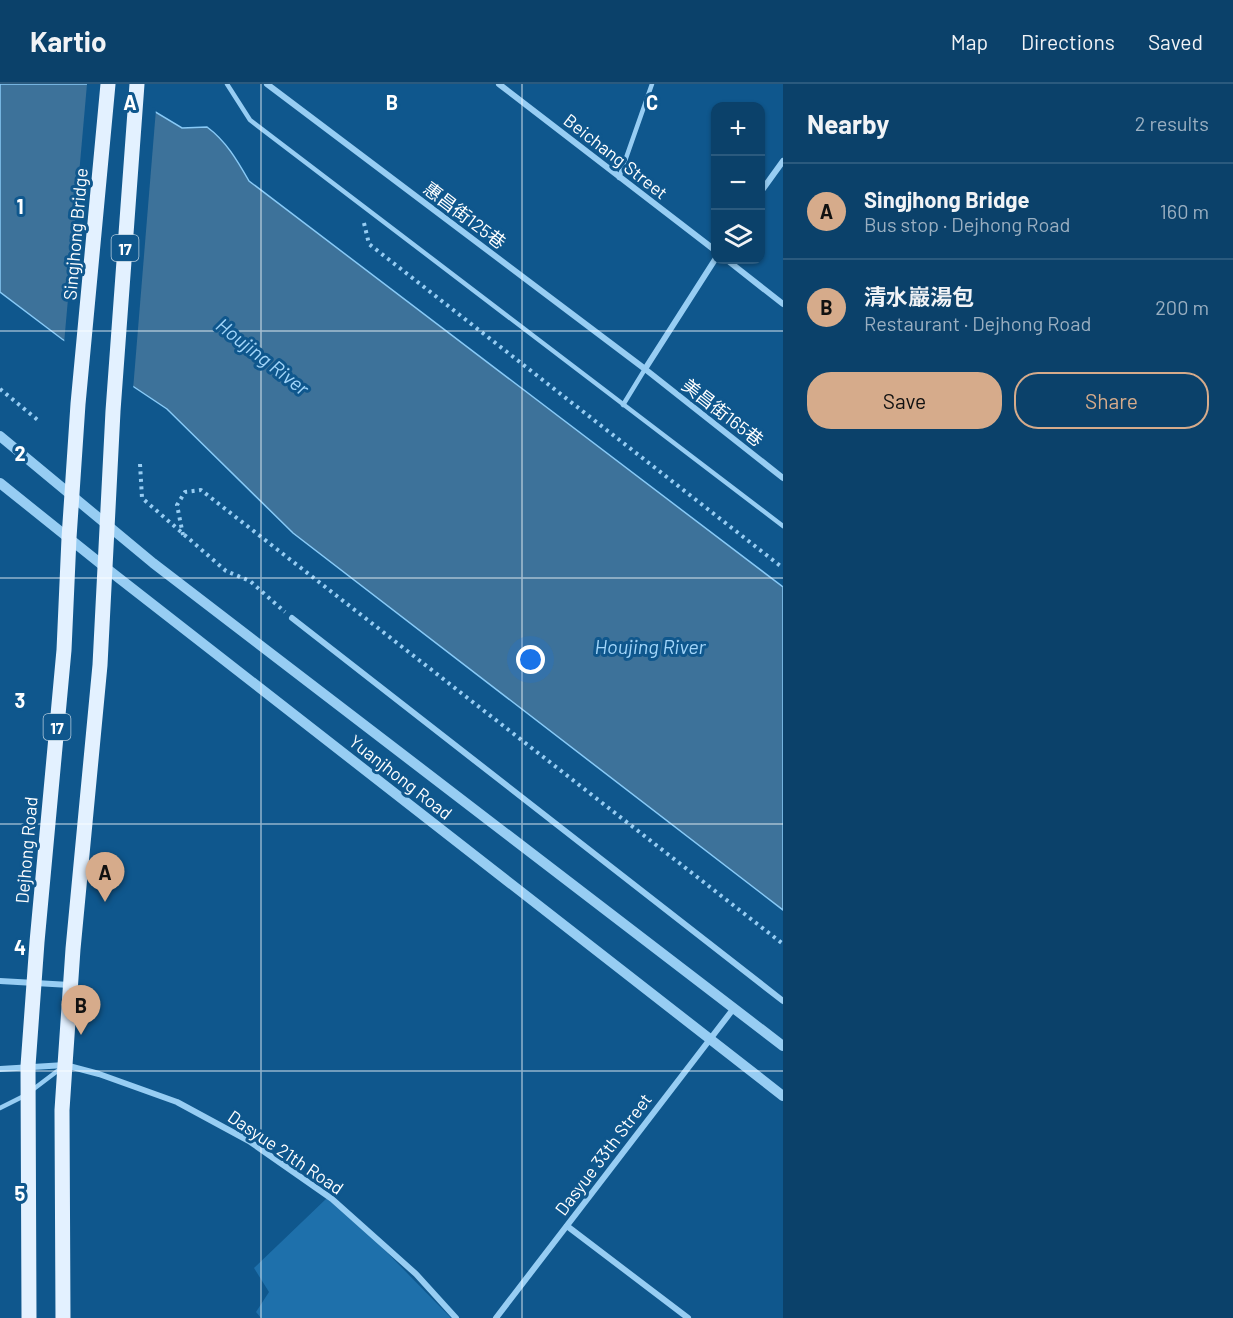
<!DOCTYPE html>
<html lang="en">
<head>
<meta charset="utf-8">
<style>
  body { margin:0; font-family:Barlow,"Noto Sans TC",sans-serif; background:#144870; color:#f1f3f6 }
  .controls { position:absolute; right:18px; top:18px; display:grid; overflow:hidden; border-radius:12px; box-shadow:0 2px 4px #0004 }
  .controls button { width:54px; height:54px; display:grid; place-items:center; padding:0; border:0; border-bottom:2px solid #2b5a7e; background:#0b416a; color:#f1f3f6; font:30px sans-serif }
  .you { position:absolute; left:531px; top:576px; width:21px; height:21px; margin:-15px; border:4px solid #fff; border-radius:50%; background:#1a73e8; box-shadow:0 0 0 9px #1a73e833 }
  .badge { display:grid; place-items:center; width:39px; height:39px; border-radius:50%; background:#d6ab8b; color:#111; font-size:20px; font-weight:700 }
  .pin { position:absolute; translate:-50% -50px; filter:drop-shadow(0 2px 3px #0008) }
  .pin::after { content:''; position:absolute; top:32px; width:21px; height:18px; background:inherit; clip-path:polygon(0 0,100% 0,50% 100%) }
  .list { margin:0; padding:0; list-style:none }
  h2 { display:flex; justify-content:space-between; align-items:center; height:78px; margin:0; padding:0 24px; font-size:26px }
  h2 small { font-size:20px; font-weight:400; color:#9aafc1 }
  .list li { display:grid; grid-template-columns:39px 1fr auto; gap:18px; align-items:center; box-sizing:border-box; height:96px; padding:0 24px; border-top:2px solid #2b5a7e }
  .list b { display:block; font-size:22px; white-space:nowrap }
  .list p { margin:0; font-size:20px; white-space:nowrap; color:#9aafc1 }
  .list em { font-size:20px; font-style:normal; color:#9aafc1 }
  .actions { display:flex; gap:12px; padding:18px 24px }
  .actions a { flex:1; padding:14px 0; border:2px solid #d6ab8b; border-radius:24px; text-align:center; font-size:21px; color:#d6ab8b }
  .actions .main { background:#d6ab8b; color:#111 }
  .icon { flex:none; width:33px; height:33px; fill:none; stroke:currentColor; stroke-width:2; stroke-linecap:round; stroke-linejoin:round }
  .map { position:relative; flex:none; width:783px; height:1234px; overflow:hidden }
  header { display:flex; align-items:center; gap:36px; box-sizing:border-box; height:84px; padding:0 30px; background:#0b416a; border-bottom:2px solid #2b5a7e }
  header strong { font-size:28px }
  nav { display:flex; gap:33px; margin-inline-start:auto; font-size:21px }
  main { display:flex }
  aside { flex:1; background:#0b416a }
  .map>svg:first-child { display:block }
  .green { fill:#1e70ab }
  .water { fill:#3d729a; stroke:#88caf7; stroke-width:1.5 }
  .pier { fill:#0f578d }
  .lines { fill:none; stroke-linecap:round; stroke-linejoin:round }
  .path { stroke:#97cdf3; stroke-width:4; stroke-dasharray:3 4.5; stroke-linecap:butt }
  .service { stroke:#97cdf3; stroke-width:4.5 }
  .minor { stroke:#97cdf3; stroke-width:6 }
  .tertiary { stroke:#97cdf3; stroke-width:10 }
  .primary { stroke:#e3f1ff; stroke-width:15 }
  .grid { fill:none; stroke:#fff; stroke-width:1.5; stroke-opacity:0.55 }
  .labels { text-anchor:middle; dominant-baseline:central; stroke-width:6; stroke-linejoin:round; paint-order:stroke }
  .shield { fill:#0f578d; stroke:#b7cddd; stroke-width:1.5 }
  .shield-label { font-size:16px; font-weight:bold; fill:#fff }
  .street-label { font-size:18px; fill:#fff; stroke:#0f578d }
  .water-label { font-size:20px; font-style:italic; fill:#a3d6fa; stroke:#0f578d }
  .grid-label { font-size:20px; text-anchor:middle; font-weight:bold; fill:#fff; stroke:#0f578d; stroke-width:6; stroke-linejoin:round; paint-order:stroke }
</style>
</head>
<body>
<header>
<strong>Kartio</strong>
<nav><a>Map</a><a>Directions</a><a>Saved</a></nav>
</header>
<main>
<div class="map">
<svg width="783" height="1234" viewBox="0 0 783 1234">
  <rect width="100%" height="100%" fill="#0f578d"/>
  <path class="green" d="M327,1114L365,1146L451,1234H261L256,1228L269,1208L254,1184Z"/>
  <path class="water" d="M0,0H109L182,44L207,43C226,57 237,76 249,97L783,503V826L293,449L167,325L62,255L0,208Z"/>
  <path class="pier" d="M87,0H115L156,25L133,306L64,260Z"/>
  <g class="lines">
    <g class="path">
      <path d="M364,139L369,160L783,484"/>
      <path d="M0,305L39,337"/>
      <path d="M140,380L142,414L226,487L250,497L285,528"/>
      <path d="M183,451L177,421L185,408L201,406L783,860"/>
    </g>
    <g class="service">
      <path d="M227,0L250,36L783,442"/>
      <path d="M619,94L652,0"/>
      <path d="M623,321L645,285"/>
      <path d="M31,1007L60,985"/>
      <path d="M0,1024L24,1012"/>
    </g>
    <g class="minor">
      <path d="M267,0L645,285L783,394"/>
      <path d="M499,0L716,167"/>
      <path d="M760,109L783,77"/>
      <path d="M727,176L783,220"/>
      <path d="M645,285L716,174"/>
      <path d="M292,534L783,917"/>
      <path d="M0,897L70,901"/>
      <path d="M0,985L65,981L99,990L177,1018L249,1057L332,1115L416,1190L456,1234"/>
      <path d="M567,1142L688,1234"/>
      <path d="M496,1234L734,924"/>
    </g>
    <g class="tertiary">
      <path d="M0,352L153,479L783,962"/>
      <path d="M0,399L106,484L783,1012"/>
    </g>
    <g class="primary">
      <path d="M29,1234L28,982L37,858L64,566L69,454L78,320L108,0"/>
      <path d="M63,1234L62,1026L65,981L73,865L100,581L113,327L137,0"/>
    </g>
  </g>
  <path class="grid" d="M261,0V1234M522,0V1234M0,247H783M0,494H783M0,740H783M0,987H783"/>
  <g class="labels">
    <g class="shield">
      <rect x="111.5" y="151" width="27" height="26" rx="4.5"/>
      <rect x="43.5" y="630" width="27" height="26" rx="4.5"/>
    </g>
    <g class="shield-label">
      <text x="125" y="164">17</text>
      <text x="57" y="643">17</text>
    </g>
    <g class="street-label">
      <text transform="translate(616 72) rotate(38)">Beichang Street</text>
      <text transform="translate(465 131) rotate(37)">惠昌街125巷</text>
      <text transform="translate(75 150) rotate(-85)">Singjhong Bridge</text>
      <text transform="translate(723 328) rotate(38)">美昌街165巷</text>
      <text transform="translate(401 693) rotate(38)">Yuanjhong Road</text>
      <text transform="translate(26 766) rotate(-85)">Dejhong Road</text>
      <text transform="translate(286 1068) rotate(34)">Dasyue 21th Road</text>
      <text transform="translate(603 1070) rotate(-53)">Dasyue 33th Street</text>
    </g>
    <g class="water-label">
      <text transform="translate(263 272) rotate(38)">Houjing River</text>
      <text x="650" y="562">Houjing River</text>
    </g>
  </g>
  <g class="grid-label">
    <text x="130" y="26">A</text>
    <text x="392" y="26">B</text>
    <text x="652" y="26">C</text>
    <text x="20" y="130">1</text>
    <text x="20" y="377">2</text>
    <text x="20" y="624">3</text>
    <text x="20" y="871">4</text>
    <text x="20" y="1117">5</text>
  </g>
</svg>
<div class="controls">
<button>+</button>
<button>−</button>
<button><svg class="icon" aria-label="layers" viewBox="0 0 24 24"><path d="M12 4l9 5-9 5-9-5zM3 14l9 5 9-5"/></svg></button>
</div>
<div class="you"></div>
<div class="pin badge" style="left:105px;top:818px">A</div>
<div class="pin badge" style="left:81px;top:951px">B</div>
</div>
<aside>
<h2>Nearby<small>2 results</small></h2>
<ul class="list">
<li><span class="badge">A</span><div><b>Singjhong Bridge</b><p>Bus stop · Dejhong Road</p></div><em>160 m</em></li>
<li><span class="badge">B</span><div><b>清水巖湯包</b><p>Restaurant · Dejhong Road</p></div><em>200 m</em></li>
</ul>
<div class="actions"><a class="main">Save</a><a>Share</a></div>
</aside>
</main>
</body>
</html>
